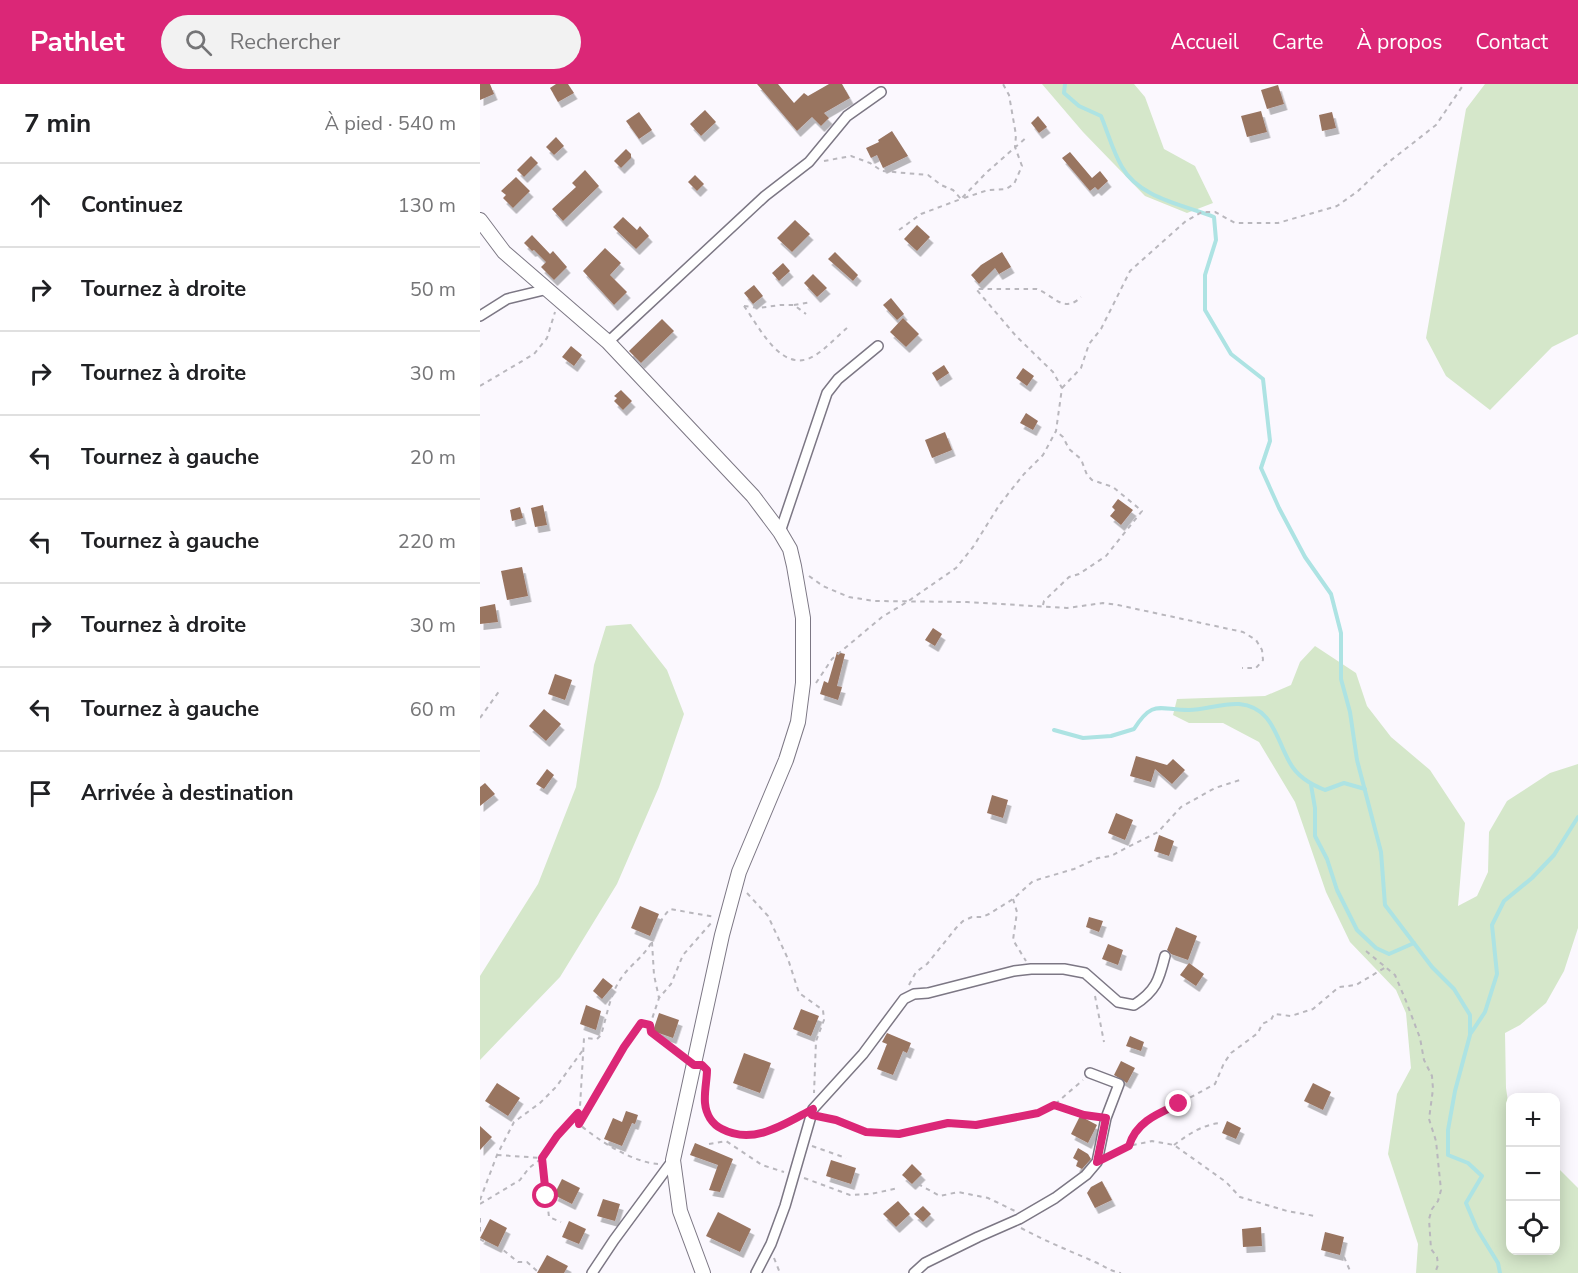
<!DOCTYPE html>
<html lang="fr">
<head>
<meta charset="utf-8">
<style>
  body { margin:0; font-family:"Nunito Sans",sans-serif; background:#f2f2f2; color:#202124 }
  .controls { position:absolute; right:18px; bottom:18px; display:grid; overflow:hidden; border-radius:12px; box-shadow:0 3px 15px #0003 }
  .controls button { width:54px; height:54px; display:grid; place-items:center; padding:0; border:0; border-bottom:2px solid #e0e0e0; background:#fff; color:#202124; font:30px sans-serif }
  .stop { position:absolute; width:18px; height:18px; margin:-14px; border:4px solid #db2777; border-radius:50%; background:#fff }
  .stop.end { background:#db2777; border-color:#fff; box-shadow:0 2px 6px #0008 }
  .list { margin:0; padding:0; list-style:none }
  h2 { display:flex; justify-content:space-between; align-items:center; height:78px; margin:0; padding:0 24px; font-size:26px }
  h2 small { font-size:20px; font-weight:400; color:#757577 }
  .list li { display:grid; grid-template-columns:39px 1fr auto; gap:18px; align-items:center; box-sizing:border-box; height:84px; padding:0 24px; border-top:2px solid #e0e0e0 }
  .list b { display:block; font-size:22px; white-space:nowrap }
  .list em { font-size:20px; font-style:normal; color:#757577 }
  .icon { flex:none; width:33px; height:33px; fill:none; stroke:currentColor; stroke-width:2; stroke-linecap:round; stroke-linejoin:round }
  .map { position:relative; flex:none; width:1098px; height:1189px; overflow:hidden }
  header { display:flex; align-items:center; gap:36px; box-sizing:border-box; height:84px; padding:0 30px; background:#db2777; color:#fff }
  header strong { font-size:28px }
  nav { display:flex; gap:33px; margin-inline-start:auto; font-size:21px }
  .search { width:420px; height:54px; background:#f2f2f2; display:flex; align-items:center; gap:15px; box-sizing:border-box; padding:0 21px; border-radius:33px; color:#757577; font-size:22px }
  main { display:flex }
  aside { flex:1; background:#fff }
  .map>svg:first-child { display:block }
  .green { fill:#d5e7ca }
  .lines { fill:none; stroke-linecap:round; stroke-linejoin:round }
  .stream { stroke:#ade3e3; stroke-width:4 }
  .building { fill:#997461; filter:url(#shadow) }
  .street-casing { stroke:#7c7784; stroke-width:12 }
  .secondary-casing { stroke:#7c7784; stroke-width:16 }
  .path { stroke:#b9b7bd; stroke-width:2; stroke-dasharray:4.5 4.5; stroke-linecap:butt }
  .street { stroke:#fff; stroke-width:9 }
  .secondary { stroke:#fff; stroke-width:14 }
  .route { stroke:#db2777; stroke-width:8 }
</style>
</head>
<body>
<header>
<strong>Pathlet</strong>
<div class="search"><svg class="icon" aria-label="search" viewBox="0 0 24 24"><circle cx="10" cy="10" r="6"/><path d="M15 15l6 6"/></svg>Rechercher</div>
<nav><a>Accueil</a><a>Carte</a><a>À propos</a><a>Contact</a></nav>
</header>
<main>
<aside>
<h2>7 min<small>À pied · 540 m</small></h2>
<ul class="list">
<li><svg class="icon" aria-label="ahead" viewBox="0 0 24 24"><path d="M12 20V5M6 11l6-6 6 6"/></svg><div><b>Continuez</b></div><em>130 m</em></li>
<li><svg class="icon" aria-label="right" viewBox="0 0 24 24"><path d="M7 20v-9h11M14 6l5 5-5 5"/></svg><div><b>Tournez à droite</b></div><em>50 m</em></li>
<li><svg class="icon" aria-label="right" viewBox="0 0 24 24"><path d="M7 20v-9h11M14 6l5 5-5 5"/></svg><div><b>Tournez à droite</b></div><em>30 m</em></li>
<li><svg class="icon" aria-label="left" viewBox="0 0 24 24"><path d="M17 20v-9H6M10 6l-5 5 5 5"/></svg><div><b>Tournez à gauche</b></div><em>20 m</em></li>
<li><svg class="icon" aria-label="left" viewBox="0 0 24 24"><path d="M17 20v-9H6M10 6l-5 5 5 5"/></svg><div><b>Tournez à gauche</b></div><em>220 m</em></li>
<li><svg class="icon" aria-label="right" viewBox="0 0 24 24"><path d="M7 20v-9h11M14 6l5 5-5 5"/></svg><div><b>Tournez à droite</b></div><em>30 m</em></li>
<li><svg class="icon" aria-label="left" viewBox="0 0 24 24"><path d="M17 20v-9H6M10 6l-5 5 5 5"/></svg><div><b>Tournez à gauche</b></div><em>60 m</em></li>
<li><svg class="icon" aria-label="arrive" viewBox="0 0 24 24"><path d="M6 21V4h12l-3 4 3 4H6"/></svg><div><b>Arrivée à destination</b></div></li>
</ul>
</aside>
<div class="map">
<svg width="1098" height="1189" viewBox="0 0 1098 1189">
  <defs>
    <filter id="shadow"><feDropShadow dx="3.5" dy="6" stdDeviation="0" flood-color="#0004"/></filter>
  </defs>
  <rect width="100%" height="100%" fill="#fbf8fe"/>
  <g class="green">
    <path d="M562,0H654L665,13L684,65L715,82L733,119L707,129L665,112L603,48Z"/>
    <path d="M1005,0H1098V250L1072,263L1010,326L966,292L946,254L986,25Z"/>
    <path d="M151,540L187,586L204,630L179,703L137,800L80,893L0,976V892L58,800L96,703L114,581L126,542Z"/>
    <path d="M835,562L876,589L887,622L911,653L950,686L985,739L978,822L997,812L1008,788L1009,748L1027,717L1070,689L1098,680V844L1084,887L1066,919L1040,941L1025,949L1026,1004L1030,1031V1166H1076V1082L1098,1104V1189H936L938,1160L908,1070L917,1010L931,984L926,929L916,906L870,858L846,808L815,718L779,658L743,639H709L693,631L697,615L785,612L811,601L820,578Z"/>
  </g>
  <g class="lines">
    <g class="stream">
      <path d="M585,0L584,9L599,22L621,32C628,49 633,68 642,83C659,114 704,121 734,133L736,156L725,191V226L751,270L783,295L790,357L781,384L799,424L825,473L851,510L861,549V595L870,628L877,676L901,768L905,821L952,883L974,905L990,931V951L975,1007L968,1046V1071L988,1079L1002,1092L986,1119L997,1145L1018,1179L1020,1189"/>
      <path d="M574,646L603,654L631,652L654,645C673,615 679,626 709,626C725,626 742,619 759,620C793,623 796,655 810,679C817,692 832,701 845,706L864,699L885,705"/>
      <path d="M831,701L835,724V752L847,775L857,806L877,846L896,864L909,870L934,859"/>
      <path d="M991,949L1005,928L1017,890L1012,841L1024,817L1052,794L1074,771L1098,733"/>
    </g>
  </g>
  <g class="building">
    <path d="M0,0H10L14,10L0,16Z"/>
    <path d="M76,0H88L94,9L78,18L70,4Z"/>
    <path d="M277,0H298L314,19L324,9L328,12L349,0H362L370,14L344,29L349,34L341,42L332,33L317,47Z"/>
    <path d="M798,1L804,20L787,25L781,6Z"/>
    <path d="M225,26L236,38L221,52L210,40Z"/>
    <path d="M781,27L787,48L767,53L761,32Z"/>
    <path d="M159,28L172,46L159,55L146,37Z"/>
    <path d="M852,28L856,44L842,47L839,31Z"/>
    <path d="M558,32L567,43L559,49L551,39Z"/>
    <path d="M412,47L428,72L403,84L397,71L391,74L386,64L399,58L398,56Z"/>
    <path d="M76,53L84,62L74,71L66,63Z"/>
    <path d="M146,65L151,70V74L141,84L134,77Z"/>
    <path d="M590,68L612,94L620,87L628,97L618,106L615,103L610,107L582,74Z"/>
    <path d="M51,72L58,79L44,93L37,86Z"/>
    <path d="M105,86L119,102L83,137L72,125L96,103L92,99Z"/>
    <path d="M215,91L224,100L217,107L208,98Z"/>
    <path d="M36,93L50,107L33,124L23,114L26,111L21,107Z"/>
    <path d="M143,133L157,146L160,142L169,152L156,165L133,143Z"/>
    <path d="M315,136L330,150L312,168L297,154Z"/>
    <path d="M437,141L450,153L437,167L424,155Z"/>
    <path d="M52,151L70,170L73,167L87,183L74,196L61,183L66,178L54,166L52,167L44,159Z"/>
    <path d="M125,164L141,179L130,191L147,208L134,221L103,187Z"/>
    <path d="M355,168L378,191L373,197L348,175Z"/>
    <path d="M522,168L531,183L519,190L515,184L499,200L491,191L501,181Z"/>
    <path d="M303,179L310,187L299,197L292,189Z"/>
    <path d="M333,190L347,204L337,213L324,199Z"/>
    <path d="M274,201L283,212L273,220L264,209Z"/>
    <path d="M411,214L424,230L417,236L403,221Z"/>
    <path d="M423,234L439,250L426,263L410,248Z"/>
    <path d="M182,235L194,247L161,279L149,267Z"/>
    <path d="M91,262L102,271L94,282L82,273Z"/>
    <path d="M464,281L469,289L457,297L452,289Z"/>
    <path d="M543,284L554,292L547,302L536,294Z"/>
    <path d="M141,306L152,317L143,326L134,317L137,314L134,312Z"/>
    <path d="M546,329L558,337L553,346L540,339Z"/>
    <path d="M465,348L472,366L452,374L445,356Z"/>
    <path d="M638,415L653,426L641,441L630,432L635,426L632,423Z"/>
    <path d="M63,421L67,441L55,443L51,424Z"/>
    <path d="M40,423L43,434L32,437L30,426Z"/>
    <path d="M42,483L48,512L27,516L21,487Z"/>
    <path d="M15,520L18,538L0,540V523Z"/>
    <path d="M453,544L462,550L455,562L445,556Z"/>
    <path d="M357,568L365,570L357,602L362,603L358,616L340,610L344,597L348,599Z"/>
    <path d="M75,590L92,596L85,616L68,610Z"/>
    <path d="M64,625L81,640L66,657L49,642Z"/>
    <path d="M656,672L687,681L693,675L705,686L692,700L675,685L671,698L650,692Z"/>
    <path d="M67,685L74,691L64,705L56,700Z"/>
    <path d="M5,699L15,710L0,722V703Z"/>
    <path d="M512,711L528,716L523,734L507,729Z"/>
    <path d="M636,729L653,736L645,756L628,749Z"/>
    <path d="M679,751L694,757L689,772L674,767Z"/>
    <path d="M160,822L179,830L170,852L151,844Z"/>
    <path d="M609,833L623,837L619,848L606,843Z"/>
    <path d="M696,843L717,852L708,876L691,870L687,866Z"/>
    <path d="M628,860L643,866L638,881L622,875Z"/>
    <path d="M709,879L724,890L716,902L700,891Z"/>
    <path d="M123,894L133,902L122,915L113,907Z"/>
    <path d="M106,921L121,927L116,946L100,940Z"/>
    <path d="M321,925L339,932L331,952L313,945Z"/>
    <path d="M179,929L199,936L193,954L173,947Z"/>
    <path d="M407,949L431,959L427,969L423,967L413,991L397,985L407,960L402,958Z"/>
    <path d="M650,952L664,958L661,967L646,962Z"/>
    <path d="M264,969L291,979L280,1009L253,999Z"/>
    <path d="M641,977L655,984L647,999L634,991Z"/>
    <path d="M17,999L40,1014L28,1032L5,1017Z"/>
    <path d="M833,999L851,1008L843,1026L824,1017Z"/>
    <path d="M146,1027L158,1031L155,1040L152,1039L142,1062L124,1055L133,1034L142,1038Z"/>
    <path d="M600,1032L617,1041L608,1059L591,1050Z"/>
    <path d="M747,1037L761,1044L756,1055L742,1049Z"/>
    <path d="M0,1042L12,1053L0,1066Z"/>
    <path d="M215,1059L253,1075L240,1108L229,1106L238,1081L210,1071Z"/>
    <path d="M598,1064L608,1070L611,1075L602,1085L596,1082L598,1077L593,1074Z"/>
    <path d="M351,1076L376,1084L371,1100L346,1092Z"/>
    <path d="M432,1080L442,1090L432,1100L422,1091Z"/>
    <path d="M82,1095L100,1104L92,1120L74,1111Z"/>
    <path d="M622,1097L632,1116L615,1124L607,1109L611,1103Z"/>
    <path d="M123,1115L140,1120L135,1137L117,1132Z"/>
    <path d="M418,1117L430,1130L416,1143L403,1130Z"/>
    <path d="M443,1122L451,1130L443,1138L434,1130Z"/>
    <path d="M238,1128L271,1145L260,1168L226,1152Z"/>
    <path d="M10,1135L27,1144L18,1163L0,1154Z"/>
    <path d="M89,1137L106,1145L99,1160L82,1153Z"/>
    <path d="M781,1143L782,1162L763,1163L762,1145Z"/>
    <path d="M845,1148L864,1153L860,1171L841,1166Z"/>
    <path d="M67,1171L88,1182L84,1189H57Z"/>
  </g>
  <g class="lines">
    <g class="street-casing">
      <g id="street">
        <path d="M0,232L27,215L68,205"/>
        <path d="M128,258L285,112L329,78L367,32L401,8"/>
        <path d="M300,448L347,309L358,295L398,262"/>
        <path d="M112,1189L134,1156L193,1076"/>
        <path d="M276,1189L291,1160L305,1122L333,1025L383,970L424,915L434,910L448,909L534,887L551,885H584L605,889L638,918L654,921C676,907 679,896 685,872"/>
        <path d="M434,1189L445,1179L498,1153L539,1135L575,1114L606,1091L617,1078L626,1034L639,1000L610,989"/>
      </g>
    </g>
    <g class="secondary-casing">
      <path id="secondary" d="M0,136L24,168L128,258L273,412L300,448L310,465L314,482L323,534V599L318,638L306,676L259,788L242,851L193,1076L200,1127L223,1189"/>
    </g>
    <g class="path">
      <path d="M344,77L371,72L390,79L402,87L448,91L461,101L473,106L481,115L508,106L526,105L534,100L542,82L535,63L536,51L529,11L523,0"/>
      <path d="M419,146L441,130L481,115L507,88L548,52"/>
      <path d="M314,221L331,218"/>
      <path d="M264,222C280,244 302,291 334,272C346,265 356,253 367,244"/>
      <path d="M264,222L279,224L300,221H314L326,230"/>
      <path d="M0,302L54,270L67,254L75,228"/>
      <path d="M582,304L601,284L609,260L621,245L650,187L706,137L722,128H735L755,139H798L857,122L878,107L905,81L956,41L984,0"/>
      <path d="M329,492L343,502L369,513L394,517L487,518L587,524L623,519L638,521L763,548L776,556L782,566L783,576L776,584H762"/>
      <path d="M563,521L564,517L589,493L599,490L626,472L662,427L633,403L612,396L607,391L601,375L589,365L583,353L576,347"/>
      <path d="M336,599L352,575L402,533L427,518L476,484L493,463L520,420L544,390L563,371L576,347L582,304L573,288L536,252L496,205H557C573,211 584,230 601,213"/>
      <path d="M0,634L20,606"/>
      <path d="M267,809L288,832L308,875L319,909L343,926L344,936L336,957L334,1009"/>
      <path d="M533,815L537,828L533,856L546,877"/>
      <path d="M172,858L174,891L179,914"/>
      <path d="M886,867L915,891L926,917L940,954L944,976L952,992L953,1005L949,1035L956,1057L961,1106L958,1117L952,1125L949,1135L951,1165L957,1173L958,1181L955,1189"/>
      <path d="M429,901L436,888L447,880L476,844L483,837L492,833H502L509,830L533,815L553,797L594,785L618,774L631,772L646,764L678,748L701,723L735,704L763,695"/>
      <path d="M615,912L624,958"/>
      <path d="M202,972L171,948L170,941L179,914L191,900L203,871L232,838"/>
      <path d="M227,986C227,996 224,1008 225,1018C228,1051 267,1055 292,1046C302,1043 311,1036 321,1031"/>
      <path d="M574,1021L615,1033"/>
      <path d="M340,1032L356,1036L386,1048L419,1050L468,1039L496,1041L558,1029L574,1021L603,996"/>
      <path d="M99,1040L144,963L161,939L170,941"/>
      <path d="M229,1060L246,1057L282,1081L304,1088"/>
      <path d="M694,1061C709,1050 723,1040 742,1039"/>
      <path d="M332,1062L366,1074"/>
      <path d="M649,1062L653,1050L667,1037L735,1000L744,979L751,969L778,949L782,940L791,936L794,930L811,932L833,925L859,903L876,901L906,883"/>
      <path d="M17,1071L62,1074L69,1133L81,1138"/>
      <path d="M628,1073L649,1062L672,1057L694,1061L746,1098L760,1113L807,1127L835,1132"/>
      <path d="M178,1080C152,1078 119,1057 99,1040L104,954L117,955L121,951C127,932 130,909 142,893C151,880 165,872 172,857C179,843 178,838 190,825L235,833"/>
      <path d="M324,1094L370,1111L391,1110L418,1104"/>
      <path d="M438,1100L460,1112L478,1108L508,1114L535,1127"/>
      <path d="M0,1116L17,1071L34,1038L60,1019L76,1003L103,966"/>
      <path d="M0,1120L40,1096L49,1084L62,1074L77,1052L98,1029"/>
      <path d="M0,1134V1151"/>
      <path d="M541,1144C565,1157 590,1167 615,1178C624,1182 630,1187 641,1189"/>
      <path d="M0,1155L17,1165H22L38,1178H47L57,1187L56,1189"/>
      <path d="M864,1173L871,1189"/>
      <path d="M294,1174L300,1189"/>
    </g>
    <use href="#street" class="street"/>
    <use href="#secondary" class="secondary"/>
  </g>
  <g class="lines">
    <path class="route" d="M66,1112L62,1074L77,1052L98,1029L99,1040L144,963L161,939L170,941L171,948L214,981H222L227,986C227,996 224,1008 225,1019C226,1030 232,1040 242,1045C274,1062 306,1039 333,1025L332,1031L356,1036L386,1048L419,1050L468,1039L496,1041L558,1029L574,1021L604,1031L626,1034L617,1078L649,1062C656,1038 677,1030 699,1020"/>
  </g>
</svg>
<div class="controls">
<button>+</button>
<button>−</button>
<button><svg class="icon" aria-label="locate" viewBox="0 0 24 24"><circle cx="12" cy="12" r="6"/><path d="M12 2v4M12 18v4M2 12h4M18 12h4"/></svg></button>
</div>
<div class="stop" style="left:66px;top:1112px"></div>
<div class="stop end" style="left:699px;top:1020px"></div>
</div>
</main>
</body>
</html>
